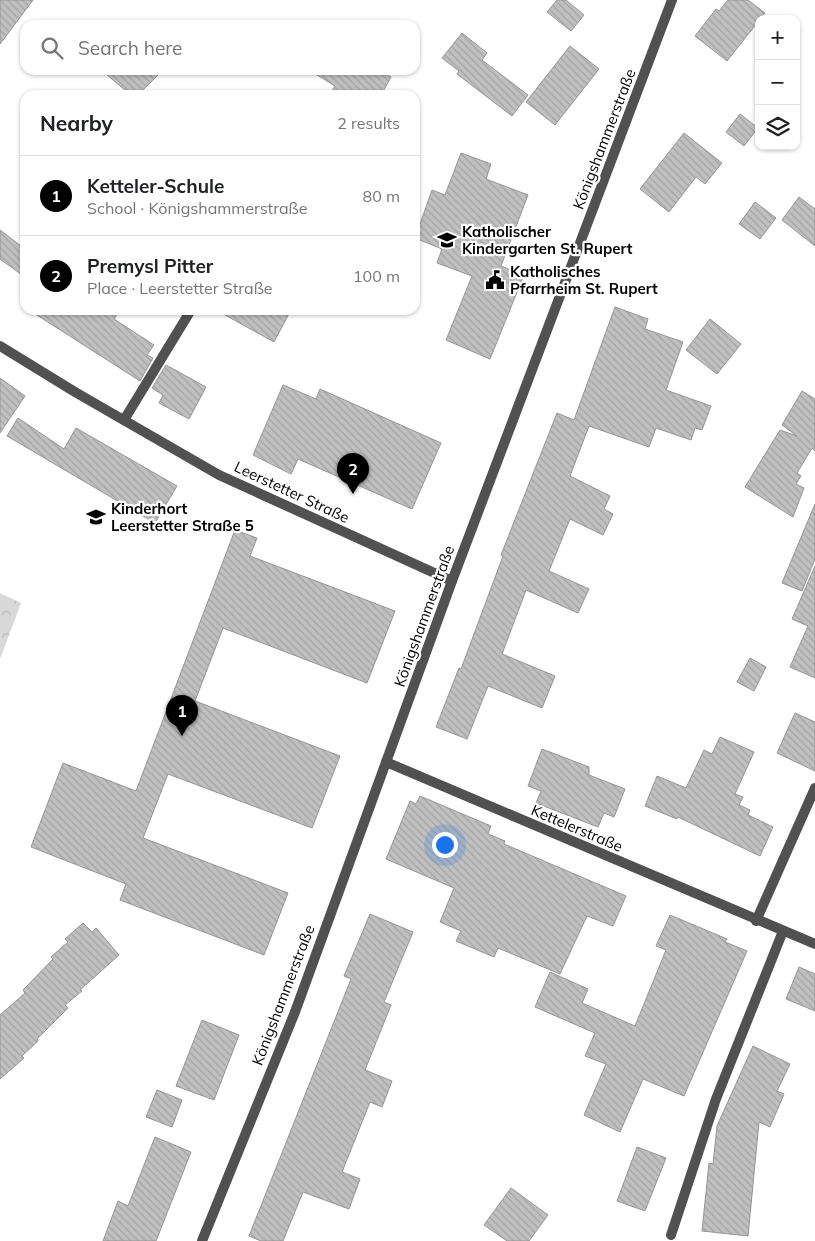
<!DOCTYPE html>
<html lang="en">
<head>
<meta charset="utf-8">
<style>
  body { margin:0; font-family:Mulish,sans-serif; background:#f2f2f2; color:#202124 }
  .controls { position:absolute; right:15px; top:15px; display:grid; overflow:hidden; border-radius:10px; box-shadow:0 1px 4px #0004 }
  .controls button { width:45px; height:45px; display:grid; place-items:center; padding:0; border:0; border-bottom:1px solid #e0e0e0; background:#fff; color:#202124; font:25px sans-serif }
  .you { position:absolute; left:444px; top:844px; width:18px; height:18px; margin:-12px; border:4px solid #fff; border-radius:50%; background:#1a73e8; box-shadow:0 0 0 8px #1a73e833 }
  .badge { display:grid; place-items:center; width:32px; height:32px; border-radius:50%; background:#000; color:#fff; font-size:16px; font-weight:700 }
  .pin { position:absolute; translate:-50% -41px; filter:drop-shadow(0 1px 2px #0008) }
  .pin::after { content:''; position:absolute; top:26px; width:18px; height:15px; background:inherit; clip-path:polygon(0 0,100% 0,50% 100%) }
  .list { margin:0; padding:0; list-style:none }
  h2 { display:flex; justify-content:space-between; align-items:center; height:65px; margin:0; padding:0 20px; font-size:21px }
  h2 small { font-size:16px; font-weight:400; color:#757577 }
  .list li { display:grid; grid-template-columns:32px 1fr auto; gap:15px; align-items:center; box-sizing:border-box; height:80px; padding:0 20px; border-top:1px solid #e0e0e0 }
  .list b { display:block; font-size:19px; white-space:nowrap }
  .list p { margin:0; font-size:16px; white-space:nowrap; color:#757577 }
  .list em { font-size:16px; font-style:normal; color:#757577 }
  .icon { flex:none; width:28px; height:28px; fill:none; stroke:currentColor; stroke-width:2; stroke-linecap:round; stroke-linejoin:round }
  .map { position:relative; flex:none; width:815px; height:1241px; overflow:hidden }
  .search { position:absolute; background:#fff; box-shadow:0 1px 4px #0004; left:20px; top:20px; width:400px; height:55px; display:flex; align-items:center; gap:12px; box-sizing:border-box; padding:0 18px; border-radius:15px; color:#757577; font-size:19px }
  .panel { position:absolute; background:#fff; box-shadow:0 1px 4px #0004; left:20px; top:90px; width:400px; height:225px; border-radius:15px }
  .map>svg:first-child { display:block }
  .forest { fill:url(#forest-crowns) }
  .building { fill:url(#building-back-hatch); stroke:#959595 }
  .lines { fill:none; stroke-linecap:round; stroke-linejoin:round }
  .minor { stroke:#515151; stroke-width:10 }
  .labels { text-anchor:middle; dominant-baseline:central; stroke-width:4.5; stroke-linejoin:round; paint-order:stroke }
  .street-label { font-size:15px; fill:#000; stroke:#fff }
  .poi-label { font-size:15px; font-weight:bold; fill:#000; stroke:#fff; text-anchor:start }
</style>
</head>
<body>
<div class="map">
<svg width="815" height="1241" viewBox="0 0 815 1241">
  <defs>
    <pattern id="forest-crowns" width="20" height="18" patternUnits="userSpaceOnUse" patternTransform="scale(1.25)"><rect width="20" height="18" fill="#d8d8d8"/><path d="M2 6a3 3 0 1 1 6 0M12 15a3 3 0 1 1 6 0" fill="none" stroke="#b8b8b8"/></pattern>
    <pattern id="building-back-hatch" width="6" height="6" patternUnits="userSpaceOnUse" patternTransform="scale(1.25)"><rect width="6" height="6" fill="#c0c0c0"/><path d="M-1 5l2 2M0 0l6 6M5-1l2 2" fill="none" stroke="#a3a3a3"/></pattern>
  </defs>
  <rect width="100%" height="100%" fill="#fff"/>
  <path class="forest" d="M0,593L21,603L0,659Z"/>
  <g class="building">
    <path d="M0,0H33L0,44Z"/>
    <path d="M557,0H566L584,15L571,31L547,12Z"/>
    <path d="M728,0H748L765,13L727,61L695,36L716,9L719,11Z"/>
    <path d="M462,33L487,53L482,60L528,95L512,116L457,74L459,71L442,58Z"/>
    <path d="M570,46L599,69L555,125L526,102Z"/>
    <path d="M101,70H163L138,95H131Z"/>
    <path d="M309,70H378L391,77L381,95H329L335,86Z"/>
    <path d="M740,114L758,128L744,146L726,132Z"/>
    <path d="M684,133L722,163L705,184L696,177L669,212L640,189Z"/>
    <path d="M461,153L491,164L486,179L528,195L501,266L524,275L490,359L446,340L472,276L437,263L442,249L415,238L432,190L445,195Z"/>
    <path d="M799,197L815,209V246L782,220Z"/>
    <path d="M755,202L776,218L760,239L739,224Z"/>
    <path d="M0,230L25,249V277L0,259Z"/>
    <path d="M615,307L648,319L645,329L683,342L666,390L711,406L702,430L695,428L691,440L656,428L649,447L589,426L570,476L610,496L604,509L613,514L603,535L570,519L549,571L589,589L578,613L526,590L502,654L555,676L542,708L488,686L467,739L436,727L459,668L461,669L503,556L501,555L557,413L574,420Z"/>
    <path d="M29,310H120L114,319L154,345L147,355L153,358L140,381Z"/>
    <path d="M216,310H291L274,342Z"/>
    <path d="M710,319L741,344L717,374L686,350Z"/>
    <path d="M166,365L206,387L189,419L159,403L163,395L152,388Z"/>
    <path d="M0,378L25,396L0,433Z"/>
    <path d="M283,385L316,399L320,389L441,443L412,509L298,459L291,474L253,455Z"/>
    <path d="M802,391L815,399V451L812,448L797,473L801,476L796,484L804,488L793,517L745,487L780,430L797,436L782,425Z"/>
    <path d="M18,418L64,449L76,428L177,486L155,523L7,436Z"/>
    <path d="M815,504V559L802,591L782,583Z"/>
    <path d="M235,530L257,538L250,556L395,611L367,683L223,628L195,701L340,756L312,828L168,774L143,838L288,893L264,955L120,900L126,884L31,847L63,763L136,791Z"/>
    <path d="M815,566V678L790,667L808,626L792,619Z"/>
    <path d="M750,658L766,667L754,691L737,682Z"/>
    <path d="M795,713L815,722V771L777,753Z"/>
    <path d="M720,737L754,752L735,794L743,797L739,805L750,810L748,815L773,827L760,856L678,817L677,819L645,806L657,776L686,788L704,750L712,754Z"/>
    <path d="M542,749L589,767V775L625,789L614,817L604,813L598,827L536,803L541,791L528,786Z"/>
    <path d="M420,796L491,826L488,834L505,841L504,844L626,896L613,926L587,916L560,974L498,948L494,957L456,941L461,931L440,922L454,888L386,859L410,801L416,804Z"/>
    <path d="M370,914L413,932L384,1002L391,1005L365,1070L392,1081L382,1107L370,1102L342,1172L360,1179L349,1209L303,1192L283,1241H261L249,1236L351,979L344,976Z"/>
    <path d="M670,915L727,939L725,942L747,951L684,1096L643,1079L620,1132L584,1115L606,1064L585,1056L595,1033L535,1007L550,972L588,989L582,1003L635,1026L666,950L656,946Z"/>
    <path d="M83,923L92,932L96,928L119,955L80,990L82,991L65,1005L68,1008L37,1039L38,1041L22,1056L24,1058L0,1079V1015L25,993L23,990L53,959L51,957L68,942L65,939Z"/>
    <path d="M799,967L815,974V1011L786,999Z"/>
    <path d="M202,1020L239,1035L214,1100L176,1086Z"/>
    <path d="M753,1046L790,1064L777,1091L784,1094L770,1127L759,1122L748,1236L702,1231L709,1163L713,1164L717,1126Z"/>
    <path d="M157,1090L182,1100L172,1127L146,1117Z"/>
    <path d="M155,1137L191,1152L156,1241H103L118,1201L128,1206Z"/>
    <path d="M637,1147L666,1158L645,1211L617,1201Z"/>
    <path d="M511,1188L548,1215L529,1241H507L484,1225Z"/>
  </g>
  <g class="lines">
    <g class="minor">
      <path d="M0,346L75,392L219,475L452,581"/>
      <path d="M124,420L191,310"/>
      <path d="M386,762L815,944"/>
      <path d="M756,921L815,788"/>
      <path d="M671,1235L716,1099L783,931"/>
      <path d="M202,1241L295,1012L452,581L672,0"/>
    </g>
  </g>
  <defs>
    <g id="school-bare" transform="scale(1.5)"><path d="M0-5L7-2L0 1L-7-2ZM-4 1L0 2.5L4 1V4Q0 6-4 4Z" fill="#000" stroke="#fff" stroke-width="2.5" paint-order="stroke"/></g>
    <g id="civic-bare" transform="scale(1.5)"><path d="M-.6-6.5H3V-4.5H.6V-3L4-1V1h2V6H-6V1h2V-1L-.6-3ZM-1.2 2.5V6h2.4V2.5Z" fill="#000" stroke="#fff" stroke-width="2.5" paint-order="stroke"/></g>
  </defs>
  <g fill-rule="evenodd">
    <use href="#school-bare" x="447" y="240"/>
    <use href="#civic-bare" x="495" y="280"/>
    <use href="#school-bare" x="96" y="517"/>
  </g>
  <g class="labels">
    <g class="street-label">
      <text transform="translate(604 139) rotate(-69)">Königshammerstraße</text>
      <text transform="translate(292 492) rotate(25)">Leerstetter Straße</text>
      <text transform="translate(424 616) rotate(-70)">Königshammerstraße</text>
      <text transform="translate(577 828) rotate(23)">Kettelerstraße</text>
      <text transform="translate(283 995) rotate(-69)">Königshammerstraße</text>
    </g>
    <g class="poi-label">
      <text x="462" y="231">Katholischer<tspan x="462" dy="17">Kindergarten St. Rupert</tspan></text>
      <text x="510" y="271">Katholisches<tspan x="510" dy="17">Pfarrheim St. Rupert</tspan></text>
      <text x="111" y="508">Kinderhort<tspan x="111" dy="17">Leerstetter Straße 5</tspan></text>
    </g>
  </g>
</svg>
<div class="controls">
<button>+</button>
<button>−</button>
<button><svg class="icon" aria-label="layers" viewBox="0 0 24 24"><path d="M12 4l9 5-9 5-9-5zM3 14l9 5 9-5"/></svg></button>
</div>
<div class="you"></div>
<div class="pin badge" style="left:182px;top:736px">1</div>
<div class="pin badge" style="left:353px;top:494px">2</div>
<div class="search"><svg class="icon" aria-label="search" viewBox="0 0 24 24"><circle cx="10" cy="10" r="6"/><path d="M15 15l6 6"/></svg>Search here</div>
<section class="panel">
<h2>Nearby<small>2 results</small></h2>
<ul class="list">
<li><span class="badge">1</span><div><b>Ketteler-Schule</b><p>School · Königshammerstraße</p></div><em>80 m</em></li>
<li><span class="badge">2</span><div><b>Premysl Pitter</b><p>Place · Leerstetter Straße</p></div><em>100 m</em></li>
</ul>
</section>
</div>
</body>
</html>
